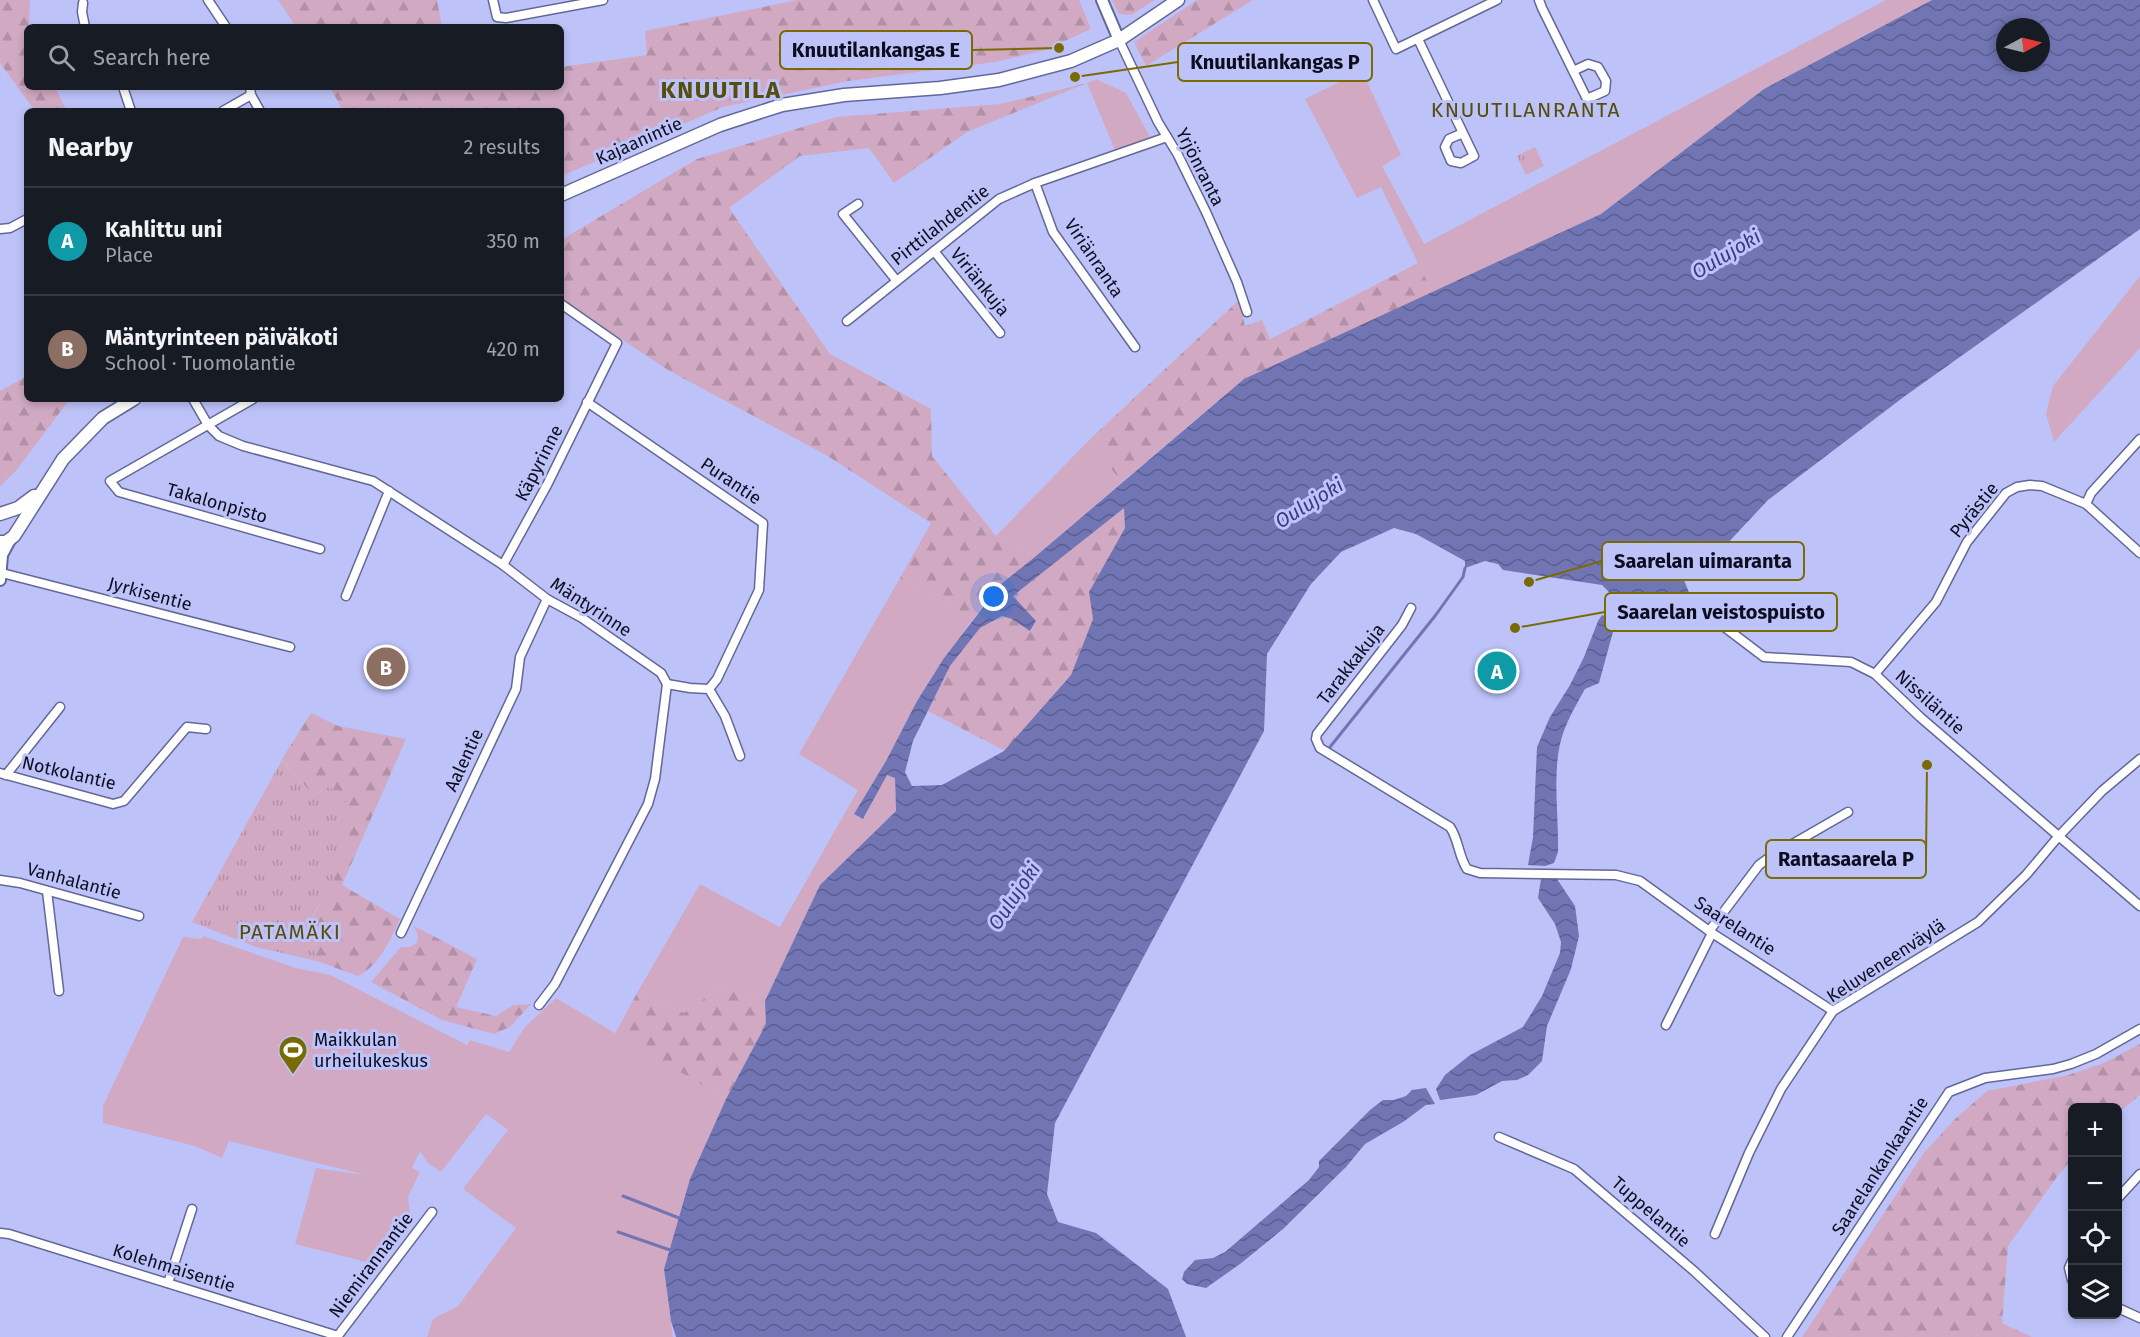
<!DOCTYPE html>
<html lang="en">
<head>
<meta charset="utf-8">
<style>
  body { margin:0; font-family:"Fira Sans",sans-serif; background:#242831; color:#f1f3f6 }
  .controls { position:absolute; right:18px; bottom:18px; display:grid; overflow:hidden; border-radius:9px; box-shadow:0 3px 9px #0003 }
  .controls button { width:54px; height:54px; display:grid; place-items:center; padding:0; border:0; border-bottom:2px solid #363941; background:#171b24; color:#f1f3f6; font:30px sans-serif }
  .compass { position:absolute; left:1996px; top:18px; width:54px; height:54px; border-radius:50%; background:#171b24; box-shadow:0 3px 9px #0003; rotate:83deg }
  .you { position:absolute; left:994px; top:597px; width:21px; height:21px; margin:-15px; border:4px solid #fff; border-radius:50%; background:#1a73e8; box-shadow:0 0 0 9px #1a73e833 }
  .badge { display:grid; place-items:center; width:39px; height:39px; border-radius:50%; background:#796b03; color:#fff; font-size:20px; font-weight:700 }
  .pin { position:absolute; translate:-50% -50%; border:3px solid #fff; box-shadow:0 2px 6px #0006 }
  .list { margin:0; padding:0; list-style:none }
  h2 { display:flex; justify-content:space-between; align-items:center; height:78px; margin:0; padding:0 24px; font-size:26px }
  h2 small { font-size:20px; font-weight:400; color:#9ea1a6 }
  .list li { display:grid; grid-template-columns:39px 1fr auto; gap:18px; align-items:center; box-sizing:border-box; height:108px; padding:0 24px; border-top:2px solid #363941 }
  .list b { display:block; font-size:22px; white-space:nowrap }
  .list p { margin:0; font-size:20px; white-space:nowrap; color:#9ea1a6 }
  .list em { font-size:20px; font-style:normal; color:#9ea1a6 }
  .icon { flex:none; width:33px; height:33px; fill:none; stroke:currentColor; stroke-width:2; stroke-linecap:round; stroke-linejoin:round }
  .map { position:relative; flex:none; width:2140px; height:1337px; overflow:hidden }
  .search { position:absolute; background:#171b24; box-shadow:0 3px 9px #0003; left:24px; top:24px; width:540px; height:66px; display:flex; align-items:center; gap:15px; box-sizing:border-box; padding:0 21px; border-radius:9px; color:#9ea1a6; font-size:22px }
  .panel { position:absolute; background:#171b24; box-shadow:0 3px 9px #0003; left:24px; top:108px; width:540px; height:294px; border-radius:9px }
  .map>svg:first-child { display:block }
  .grass { fill:#d1a9c3 }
  .forest { fill:url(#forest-firs) }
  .park { fill:url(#park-tufts) }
  .water { fill:url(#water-waves); fill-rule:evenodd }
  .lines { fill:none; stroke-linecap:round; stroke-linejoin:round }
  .stream { stroke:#7175b3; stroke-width:3 }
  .minor-casing { stroke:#636798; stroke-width:11 }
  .tertiary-casing { stroke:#636798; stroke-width:14 }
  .secondary-casing { stroke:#636798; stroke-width:15 }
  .minor { stroke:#fff; stroke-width:8 }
  .tertiary { stroke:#fff; stroke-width:10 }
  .secondary { stroke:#fff; stroke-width:12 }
  .labels { text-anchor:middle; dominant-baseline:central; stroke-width:6; stroke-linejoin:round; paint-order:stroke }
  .street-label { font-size:18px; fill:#0d0d20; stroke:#bdc3f9 }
  .poi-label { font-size:18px; fill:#0d0d20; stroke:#bdc3f9; text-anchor:start }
  .water-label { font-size:20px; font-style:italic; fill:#3b3985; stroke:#bdc3f9 }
  .quarter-label { font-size:21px; letter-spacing:1.5px; fill:#574d0d; stroke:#bdc3f9 }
  .district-label { font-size:24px; font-weight:bold; letter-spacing:1.5px; fill:#574d0d; stroke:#bdc3f9 }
  .leader { fill:none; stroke:#796b03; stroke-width:2 }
  .callout-dot { fill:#796b03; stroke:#bdc3f9; stroke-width:2 }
  .callout { fill:#bdc3f9; stroke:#796b03; stroke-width:2 }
  .callout-label { font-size:20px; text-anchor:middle; font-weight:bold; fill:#0d0d20 }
</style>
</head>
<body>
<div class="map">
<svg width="2140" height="1337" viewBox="0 0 2140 1337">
  <defs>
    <pattern id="forest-firs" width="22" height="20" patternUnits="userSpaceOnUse" patternTransform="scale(1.5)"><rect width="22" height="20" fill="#d1a9c3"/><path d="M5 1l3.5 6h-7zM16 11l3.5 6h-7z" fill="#b290a7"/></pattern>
    <pattern id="park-tufts" width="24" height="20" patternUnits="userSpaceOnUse" patternTransform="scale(1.5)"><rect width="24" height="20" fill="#d1a9c3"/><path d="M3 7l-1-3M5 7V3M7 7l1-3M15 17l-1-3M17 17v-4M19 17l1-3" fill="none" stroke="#b290a7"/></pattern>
    <pattern id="water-waves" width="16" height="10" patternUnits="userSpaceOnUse" patternTransform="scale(1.5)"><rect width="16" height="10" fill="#7175b3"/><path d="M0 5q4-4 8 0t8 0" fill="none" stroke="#5b5e91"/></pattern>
  </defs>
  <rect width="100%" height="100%" fill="#bdc3f9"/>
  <g class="grass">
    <path d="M1886,0H1932L1764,89L1601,214L1433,294L1381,187L1357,198L1305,99L1362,71L1401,155L1382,166L1424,244Z"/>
    <path d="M1096,79L1126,93L1150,137L1115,150L1087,83Z"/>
    <path d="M2140,276V348L2054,442L2046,414L2053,386Z"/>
    <path d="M1088,441L1122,482L1036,556L996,536Z"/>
    <path d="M900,578L973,619L944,658L917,701L886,761L854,814L864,819L886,775L895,777L896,811L820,885L765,1001L719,988L684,1013L637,993L700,884L780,927L858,790L799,754Z"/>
    <path d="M203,936L296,968L330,975L467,1045L470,1040L509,1052L525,1027L556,998L726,1099L690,1179L664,1269L673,1337H427L433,1319L458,1306L516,1228L463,1189L508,1130L486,1114L441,1172L428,1163L420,1151L412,1168L420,1172L408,1197L410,1214L378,1265L295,1244L316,1168L365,1175L229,1141L222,1158L195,1146L103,1123V1106L183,937L201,939Z"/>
  </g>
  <g class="forest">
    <path d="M0,0H30L29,27H27V87H55L67,111H35L0,63Z"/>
    <path d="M278,0H437L442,27H296Z"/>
    <path d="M797,0H1079L1091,29L1045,50L995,62L848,81L723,107L561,176V111H343L330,87H561V67L647,55L645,31Z"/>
    <path d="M1112,0H1155L1131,15L1119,14Z"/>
    <path d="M1197,0H1253L1146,66L1134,42Z"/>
    <path d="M1087,83L967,132L894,183L869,148L800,156L729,208L830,354L931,409L932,456L996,536L1036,556L1001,584L973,619L900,578L931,523L826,455L668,370L561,299V240L697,159L836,117L1000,104Z"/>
    <path d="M1418,263L1433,294L1244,379L1122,482L1088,441L1239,300L1245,326L1262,320L1270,339Z"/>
    <path d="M27,376V399H70L15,472L0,486V391Z"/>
    <path d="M1124,507L1125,528L1089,592L1093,619L1071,675L1005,751L928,711L950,666L980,628L1002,616L1012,619L1031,631L1036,621L1012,596Z"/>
    <path d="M311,713L338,726L406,739L342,885L400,919C390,940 380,965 358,976L317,961C312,947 306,934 312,919L346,853C348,840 340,831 341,819C341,810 347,803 344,795L322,790L313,795L282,759Z"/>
    <path d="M414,926L477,959L456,1007L496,1016L513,1005L531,1004L510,1027L494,1034L442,1020L371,982L401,947H410L417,943L418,936Z"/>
    <path d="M719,988L765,1001L766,1024L726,1099L615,1034L637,993L684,1013Z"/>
    <path d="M2140,1044V1095L2118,1113V1108H2072V1159L2057,1177L2008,1246L2002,1323L2032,1337H1802L1923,1154L1955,1119L1987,1091L2065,1076L2104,1063Z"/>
  </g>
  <g class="park">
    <path d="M1535,147L1544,166L1526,175L1517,156Z"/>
    <path d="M282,760L313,795L329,787L342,793L346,798L341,823L347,843L346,853L331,887L315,911L309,926L311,943L317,961L256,947L192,922Z"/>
  </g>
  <g class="water">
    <path d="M1932,0H2140V229L1905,396L1768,500L1725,546L1682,575L1690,595L1685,601L1665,609L1659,604L1644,606L1613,596L1602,585L1503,570L1498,564L1485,561L1465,568V561L1416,534L1394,528L1341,552L1311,584L1267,654L1264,731L1055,1123L1047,1194L1058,1222L1096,1233L1168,1289L1186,1337H676L671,1321L664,1269L690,1179L726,1099L766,1024L765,1001L820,885L896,811L895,778L887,775L863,819L854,814L886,761L917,701L944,658L1001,584L1036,556L1244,379L1601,214L1764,89ZM2005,27H2041V63H2005ZM1124,508L1125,528L1089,592L1093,619L1071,675L1004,751L942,785L912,786L905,772L913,741L950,666L980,628L1002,616L1012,619L1030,631L1036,621L1013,596Z"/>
    <path d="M1602,615L1616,621L1599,683L1585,689C1576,705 1566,722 1561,740C1552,775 1559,816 1558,852L1554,863L1545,866L1528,865L1533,837L1537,747L1550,717L1570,685L1584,657L1598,621Z"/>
    <path d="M1544,876H1555L1575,906L1579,936L1571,969L1547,1026L1542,1061L1528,1075L1517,1080L1502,1081L1476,1095L1440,1100L1436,1089L1445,1075L1470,1055L1523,1027L1542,996L1560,953L1561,942L1555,924L1538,898L1541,879Z"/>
    <path d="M1426,1088L1435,1104L1426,1105L1403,1122L1365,1144L1346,1167L1283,1229L1240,1264L1206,1288L1187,1284L1182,1279L1184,1272L1195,1260L1213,1258L1225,1252L1309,1180L1319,1167V1161L1370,1110L1383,1100H1394L1406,1096L1412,1090Z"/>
  </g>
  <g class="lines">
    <g class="stream">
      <path d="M1330,747L1435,616L1463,577L1465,568"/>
      <path d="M623,1196L679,1218"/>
      <path d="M618,1232L670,1250"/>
    </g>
    <g class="minor-casing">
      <g id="minor">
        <path d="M208,0L226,27"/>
        <path d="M493,0L497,17L506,18L603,0"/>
        <path d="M1373,0L1396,49L1497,0"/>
        <path d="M1539,0L1542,8L1587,99L1605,91L1606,81L1598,67L1588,64L1573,71"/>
        <path d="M83,3L82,12L85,27"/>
        <path d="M1418,39L1474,156L1461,163L1451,161L1445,147L1449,139L1463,133"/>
        <path d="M1119,40L1158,122L1178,155L1206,212L1237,282L1247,312"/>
        <path d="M123,87L131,111"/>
        <path d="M250,87L251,95L260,111"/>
        <path d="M223,111L251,95"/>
        <path d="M1035,183L1053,232L1135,347"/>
        <path d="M858,204L843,214L896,280"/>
        <path d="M0,229L10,228L27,219"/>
        <path d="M934,251L1000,333"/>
        <path d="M847,321L999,199L1035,183L1167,137"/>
        <path d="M193,399L208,425L219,436L243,446L373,481L503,565L547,599L582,618L661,673L667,684L655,779L648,804L555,984L539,1005"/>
        <path d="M253,399L110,481L119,492L320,549"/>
        <path d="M587,402L763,523L759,590L717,679L709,689L690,688L667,684"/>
        <path d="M2086,504L2091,493L2140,439"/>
        <path d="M503,565L547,485L617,343L561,304"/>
        <path d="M2,573L290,647"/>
        <path d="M346,596L389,491"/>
        <path d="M1411,608L1402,625L1317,734L1316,739L1320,748L1450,827C1459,840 1458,855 1467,869L1480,873L1616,875L1640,881L1712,933L1833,1011"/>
        <path d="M1661,626L1693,615L1710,616L1764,657L1851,662L1875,674L1920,717L2140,906"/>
        <path d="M1875,674L1936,602L1967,542L2006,493L2017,487L2030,485L2042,486L2086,504L2140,553"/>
        <path d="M709,689L725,716L740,756"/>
        <path d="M0,773L113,804L124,801L187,727L206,729"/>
        <path d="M6,775L60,707"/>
        <path d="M0,880L20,883L139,916"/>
        <path d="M47,891L59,991"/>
        <path d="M1710,930L1759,865L1770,857L1848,812"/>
        <path d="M401,933L516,689L520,657L547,599"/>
        <path d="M1666,1025L1712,933"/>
        <path d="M1499,1137L1574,1169L1694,1271L1765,1337"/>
        <path d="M2118,1198L2140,1174"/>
        <path d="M0,1233L9,1234L338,1336"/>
        <path d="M1715,1234L1749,1153L1781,1089L1833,1011L1978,922L2026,875L2058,837L2102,791L2140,759"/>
        <path d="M2072,1261L2069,1268L2072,1280"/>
        <path d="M168,1283L192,1209"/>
        <path d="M2118,1308L2140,1318"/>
        <path d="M337,1337L432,1212"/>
        <path d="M1787,1337L1949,1092L1985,1078L2053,1069L2071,1064L2096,1054L2140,1029"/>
      </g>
    </g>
    <g class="tertiary-casing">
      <g id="tertiary">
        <path d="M1102,0L1119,40"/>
        <path d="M0,580L2,555L10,540"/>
      </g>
    </g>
    <g class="secondary-casing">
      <g id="secondary">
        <path d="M561,195L720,125L782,105L844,95L940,88L999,80L1071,61L1119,40L1178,0"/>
        <path d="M0,514L18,508L34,496"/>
        <path d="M0,542H6L14,536L63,459L103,418L134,399"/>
      </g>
    </g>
    <use href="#minor" class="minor"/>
    <use href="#tertiary" class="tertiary"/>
    <use href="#secondary" class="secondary"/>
  </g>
  <defs>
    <g id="stadium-pin" transform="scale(1.5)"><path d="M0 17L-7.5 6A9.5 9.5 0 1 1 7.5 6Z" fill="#796b03" stroke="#bdc3f9"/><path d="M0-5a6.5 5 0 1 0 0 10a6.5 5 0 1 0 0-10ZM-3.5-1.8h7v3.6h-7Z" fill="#fff"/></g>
  </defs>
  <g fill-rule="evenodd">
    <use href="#stadium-pin" x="293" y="1050"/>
  </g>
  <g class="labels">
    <g class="street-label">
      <text transform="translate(639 141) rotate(-24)">Kajaanintie</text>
      <text transform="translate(1200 167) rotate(63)">Yrjönranta</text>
      <text transform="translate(940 225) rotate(-38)">Pirttilahdentie</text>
      <text transform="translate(1094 258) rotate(56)">Viriänranta</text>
      <text transform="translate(980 282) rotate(51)">Viriänkuja</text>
      <text transform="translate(539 463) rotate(-63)">Käpyrinne</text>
      <text transform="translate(731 481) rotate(34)">Purantie</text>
      <text transform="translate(217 503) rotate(16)">Takalonpisto</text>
      <text transform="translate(1974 510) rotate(-51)">Pyrästie</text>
      <text transform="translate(150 594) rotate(15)">Jyrkisentie</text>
      <text transform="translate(591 607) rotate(33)">Mäntyrinne</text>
      <text transform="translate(1351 664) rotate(-52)">Tarakkakuja</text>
      <text transform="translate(1930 702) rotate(42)">Nissiläntie</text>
      <text transform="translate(464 760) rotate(-65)">Aalentie</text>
      <text transform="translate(69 773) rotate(13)">Notkolantie</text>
      <text transform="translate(74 881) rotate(15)">Vanhalantie</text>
      <text transform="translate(1735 926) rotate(33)">Saarelantie</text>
      <text transform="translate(1886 961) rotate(-33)">Keluveneenväylä</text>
      <text transform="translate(1880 1166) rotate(-57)">Saarelankankaantie</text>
      <text transform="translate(1651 1212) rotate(41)">Tuppelantie</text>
      <text transform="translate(371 1265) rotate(-53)">Niemirannantie</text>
      <text transform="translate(174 1268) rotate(17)">Kolehmaisentie</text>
    </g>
    <g class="poi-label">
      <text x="314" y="1040">Maikkulan<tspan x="314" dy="21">urheilukeskus</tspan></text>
    </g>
    <g class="water-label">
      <text transform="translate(1726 254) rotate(-31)">Oulujoki</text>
      <text transform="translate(1309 503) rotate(-32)">Oulujoki</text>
      <text transform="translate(1014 896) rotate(-56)">Oulujoki</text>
    </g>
    <g class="quarter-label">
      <text x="1526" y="110">KNUUTILANRANTA</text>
      <text x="290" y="932">PATAMÄKI</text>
    </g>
    <g class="district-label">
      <text x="721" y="90">KNUUTILA</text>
    </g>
  </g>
  <path class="leader" d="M1059 48L972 50M1075 77L1178 62M1529 582L1602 561M1515 628L1605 612M1927 765L1926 859"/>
  <g class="callout-dot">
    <circle cx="1059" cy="48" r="6"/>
    <circle cx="1075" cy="77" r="6"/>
    <circle cx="1529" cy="582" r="6"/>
    <circle cx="1515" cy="628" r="6"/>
    <circle cx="1927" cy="765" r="6"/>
  </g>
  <g class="callout">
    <rect x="780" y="31" width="192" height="38" rx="6"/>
    <rect x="1178" y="43" width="194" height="38" rx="6"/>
    <rect x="1602" y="542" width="202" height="38" rx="6"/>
    <rect x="1605" y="593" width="232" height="38" rx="6"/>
    <rect x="1766" y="840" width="160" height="38" rx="6"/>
  </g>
  <g class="callout-label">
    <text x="876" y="57">Knuutilankangas E</text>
    <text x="1275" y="69">Knuutilankangas P</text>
    <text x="1703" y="568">Saarelan uimaranta</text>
    <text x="1721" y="619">Saarelan veistospuisto</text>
    <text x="1846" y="866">Rantasaarela P</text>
  </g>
</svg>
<div class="controls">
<button>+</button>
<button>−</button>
<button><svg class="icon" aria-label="locate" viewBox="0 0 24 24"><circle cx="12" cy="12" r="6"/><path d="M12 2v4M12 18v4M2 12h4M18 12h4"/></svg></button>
<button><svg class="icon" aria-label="layers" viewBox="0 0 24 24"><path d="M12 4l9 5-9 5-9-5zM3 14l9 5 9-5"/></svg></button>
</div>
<svg class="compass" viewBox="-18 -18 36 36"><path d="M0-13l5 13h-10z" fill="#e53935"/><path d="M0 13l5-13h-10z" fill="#9ea1a6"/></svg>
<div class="you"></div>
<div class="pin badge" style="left:1497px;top:671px;background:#0f9aa8">A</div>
<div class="pin badge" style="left:386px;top:667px;background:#8d6e63">B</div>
<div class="search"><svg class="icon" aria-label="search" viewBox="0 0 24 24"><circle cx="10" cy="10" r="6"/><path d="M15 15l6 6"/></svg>Search here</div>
<section class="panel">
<h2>Nearby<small>2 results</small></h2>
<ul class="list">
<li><span class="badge" style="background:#0f9aa8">A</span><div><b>Kahlittu uni</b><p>Place</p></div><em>350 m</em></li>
<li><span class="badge" style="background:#8d6e63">B</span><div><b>Mäntyrinteen päiväkoti</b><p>School · Tuomolantie</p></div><em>420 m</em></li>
</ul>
</section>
</div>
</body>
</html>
